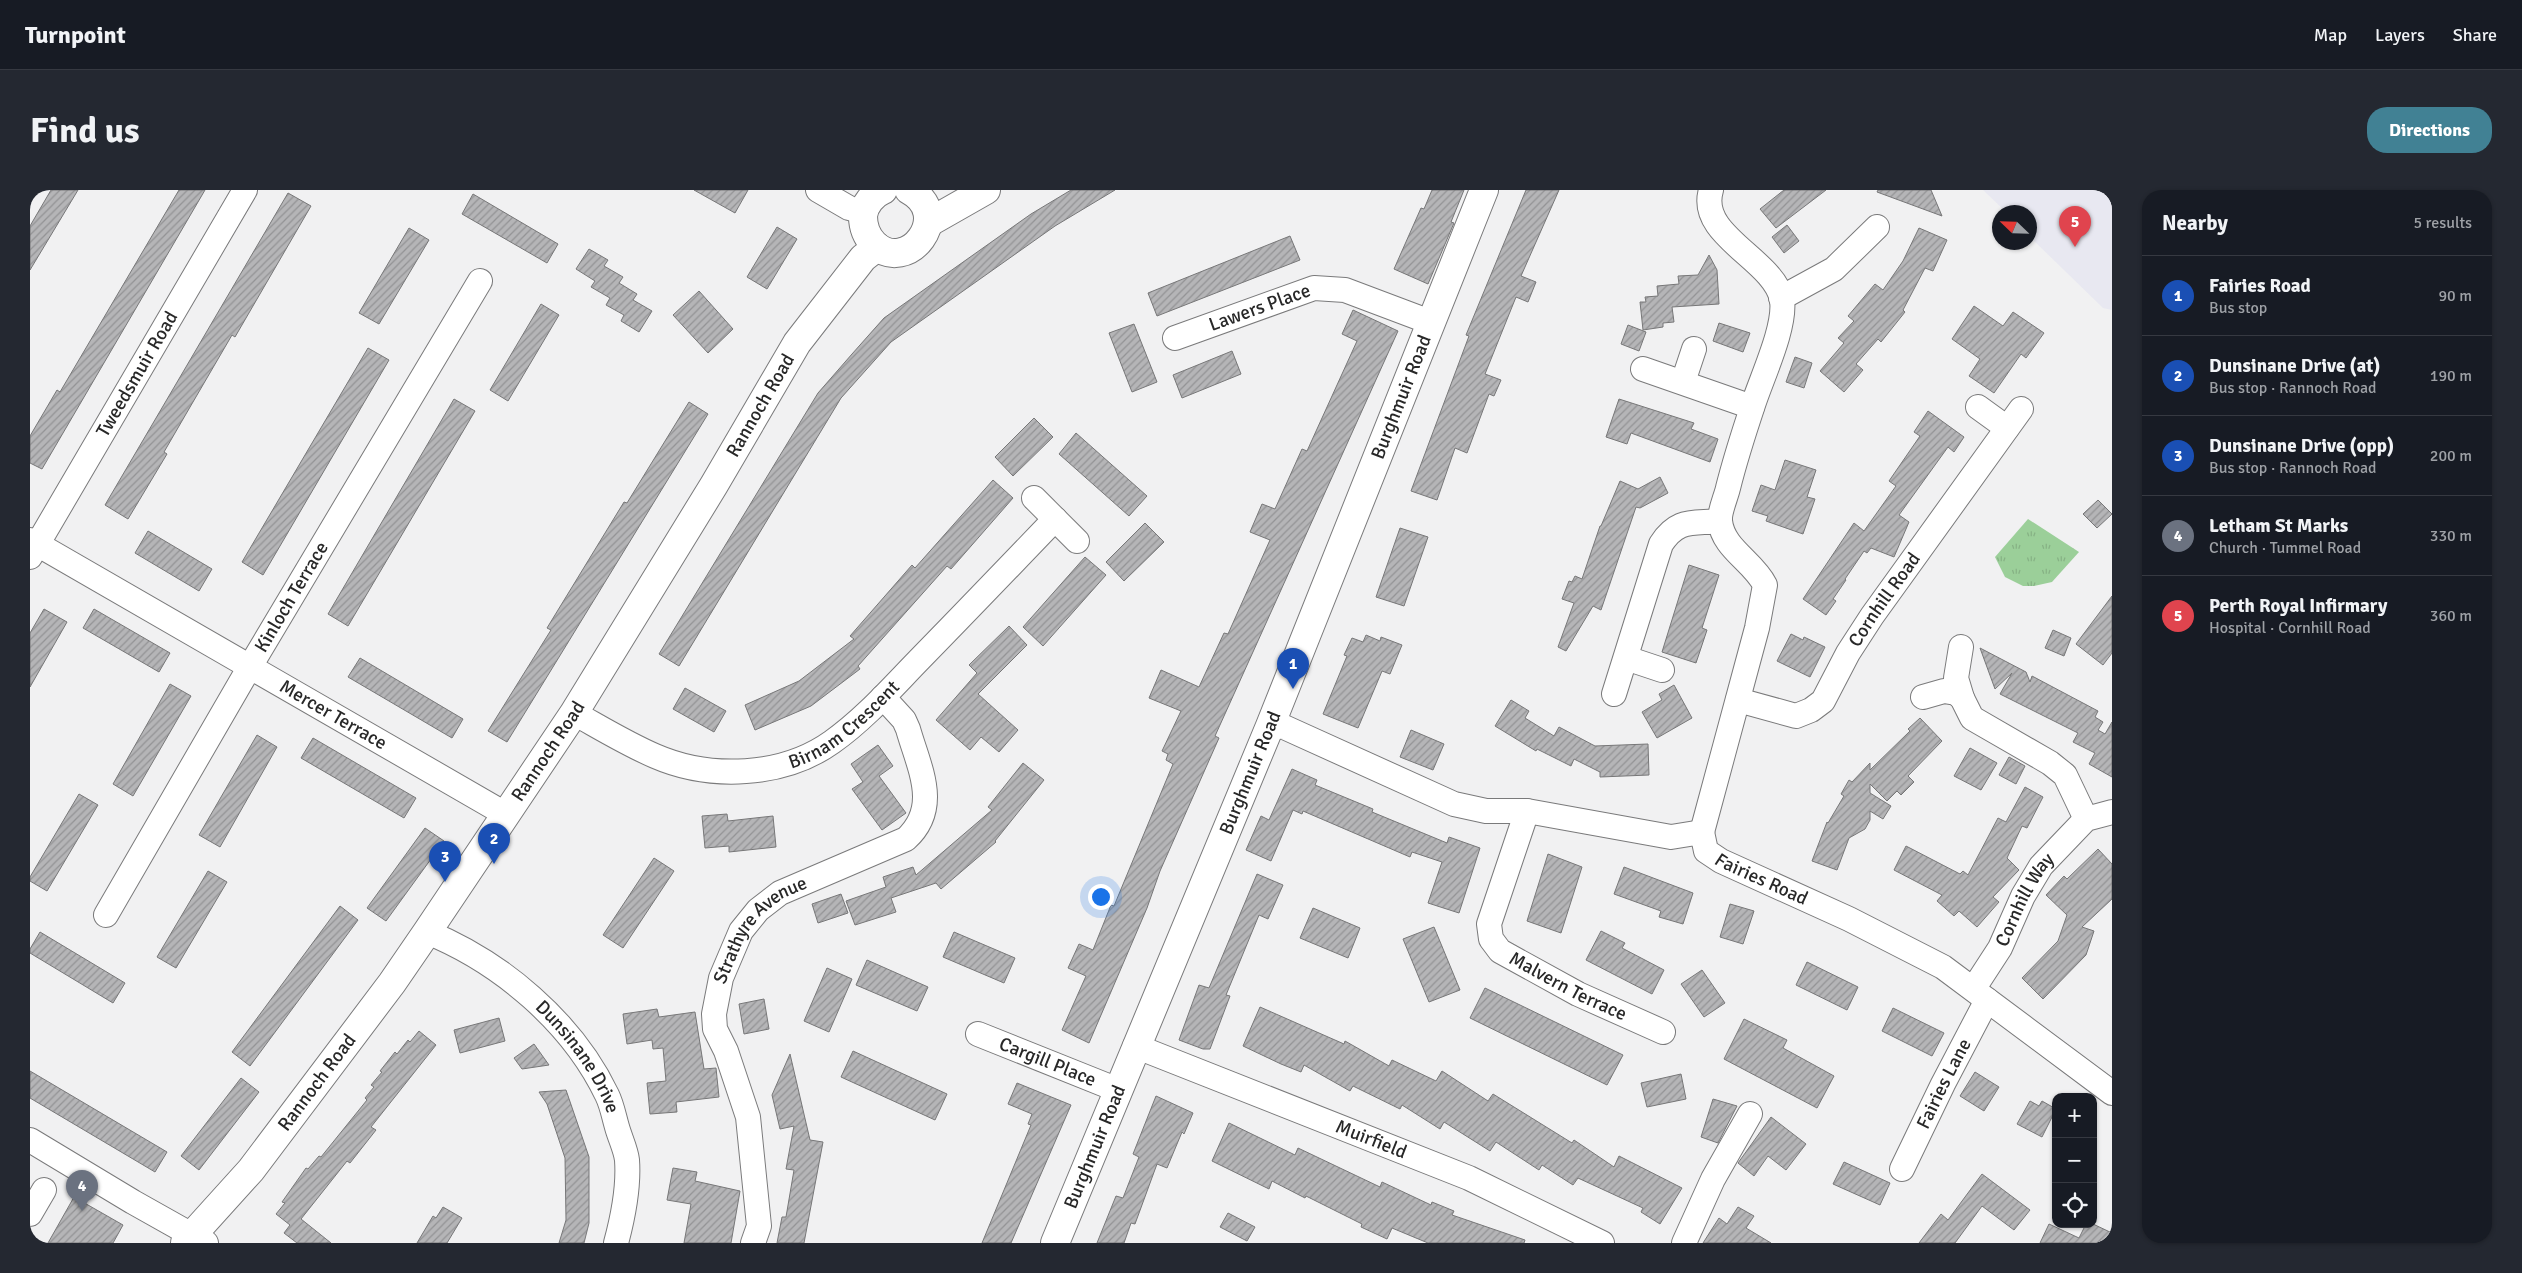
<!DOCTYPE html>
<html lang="en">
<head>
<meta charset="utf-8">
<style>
  body { margin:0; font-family:Signika,sans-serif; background:#242831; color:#f1f3f6 }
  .controls { position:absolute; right:15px; bottom:15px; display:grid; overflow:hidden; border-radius:10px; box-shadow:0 1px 4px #0004 }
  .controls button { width:45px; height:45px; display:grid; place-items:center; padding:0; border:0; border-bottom:1px solid #363941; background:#171b24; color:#f1f3f6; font:25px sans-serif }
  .compass { position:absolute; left:1962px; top:15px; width:45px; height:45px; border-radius:50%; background:#171b24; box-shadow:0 1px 4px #0004; rotate:293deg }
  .you { position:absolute; left:1070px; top:706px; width:18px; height:18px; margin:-12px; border:4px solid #fff; border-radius:50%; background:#1a73e8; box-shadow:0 0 0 8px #1a73e833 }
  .badge { display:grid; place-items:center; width:32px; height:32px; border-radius:50%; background:#418194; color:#fff; font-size:16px; font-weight:700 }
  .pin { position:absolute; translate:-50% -41px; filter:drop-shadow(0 1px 2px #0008) }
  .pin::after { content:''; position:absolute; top:26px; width:18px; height:15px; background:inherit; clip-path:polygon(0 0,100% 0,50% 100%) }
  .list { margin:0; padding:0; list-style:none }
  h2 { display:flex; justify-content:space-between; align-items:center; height:65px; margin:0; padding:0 20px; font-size:21px }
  h2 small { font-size:16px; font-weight:400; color:#9ea1a6 }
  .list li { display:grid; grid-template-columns:32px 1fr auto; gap:15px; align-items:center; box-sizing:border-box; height:80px; padding:0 20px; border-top:1px solid #363941 }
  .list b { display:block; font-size:19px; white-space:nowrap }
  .list p { margin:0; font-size:16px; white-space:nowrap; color:#9ea1a6 }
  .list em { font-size:16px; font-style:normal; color:#9ea1a6 }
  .icon { flex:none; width:28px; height:28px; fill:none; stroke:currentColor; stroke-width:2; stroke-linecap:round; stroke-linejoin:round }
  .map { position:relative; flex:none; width:2082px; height:1053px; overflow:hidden; border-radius:20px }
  header { display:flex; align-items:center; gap:30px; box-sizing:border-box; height:70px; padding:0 25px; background:#171b24; border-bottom:1px solid #363941 }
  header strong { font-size:24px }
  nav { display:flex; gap:28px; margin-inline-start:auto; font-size:18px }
  .intro { display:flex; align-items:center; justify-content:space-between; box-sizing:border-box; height:120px; padding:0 30px }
  h1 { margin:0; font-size:35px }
  .button { padding:12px 22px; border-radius:20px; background:#418194; color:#fff; font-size:18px; font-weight:700 }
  main { display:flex; gap:30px; padding:0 30px }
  aside { flex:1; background:#171b24; border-radius:20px; box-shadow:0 1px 4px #0004 }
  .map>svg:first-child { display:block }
  .built { fill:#e8e8f1 }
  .park { fill:url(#park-tufts) }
  .building { fill:url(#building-hatch); stroke:#777778 }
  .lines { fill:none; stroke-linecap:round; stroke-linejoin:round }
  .street-casing { stroke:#7a7a7b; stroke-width:26 }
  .secondary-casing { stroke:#7a7a7b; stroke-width:30 }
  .street { stroke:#fff; stroke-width:24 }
  .secondary { stroke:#fff; stroke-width:28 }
  .labels { text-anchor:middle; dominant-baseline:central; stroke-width:4.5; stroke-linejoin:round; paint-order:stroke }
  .street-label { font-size:19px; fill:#282828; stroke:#fff }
</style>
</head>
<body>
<header>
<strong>Turnpoint</strong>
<nav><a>Map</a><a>Layers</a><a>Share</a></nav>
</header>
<div class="intro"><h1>Find us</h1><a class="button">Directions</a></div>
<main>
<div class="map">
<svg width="2082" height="1053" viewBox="0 0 2082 1053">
  <defs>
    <pattern id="park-tufts" width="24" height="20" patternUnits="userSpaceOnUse" patternTransform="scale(1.25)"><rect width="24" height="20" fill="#9bcf99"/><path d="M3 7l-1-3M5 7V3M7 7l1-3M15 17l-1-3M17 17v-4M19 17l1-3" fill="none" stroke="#86b284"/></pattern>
    <pattern id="building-hatch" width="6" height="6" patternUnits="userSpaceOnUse" patternTransform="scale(1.25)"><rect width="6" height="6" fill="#b5b5b7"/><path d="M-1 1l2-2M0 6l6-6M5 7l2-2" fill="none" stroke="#939395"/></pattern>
  </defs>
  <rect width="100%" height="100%" fill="#f1f1f2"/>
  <path class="built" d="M1953,0H2082V120L2073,118L2000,47V22H1976Z"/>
  <path class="park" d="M1998,329L2049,362L2022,392L2004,396H1993L1975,387L1965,367Z"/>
  <g class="building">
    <path d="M21,0H48L0,80V36Z"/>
    <path d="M149,0H175L12,279L0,273V246L27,200L30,202Z"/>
    <path d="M664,0H718L705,23Z"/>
    <path d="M1041,0H1085L1025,36L861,152L811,208L649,476L629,464L788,203L822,164L854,128L1001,24Z"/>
    <path d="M1402,0H1434L1421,32L1424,33L1398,94L1364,79L1391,18L1394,19Z"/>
    <path d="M1496,0H1529L1491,86L1506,92L1498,112L1486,107L1455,184L1471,190L1464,206L1459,204L1437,263L1425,258L1407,310L1381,301L1439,146L1436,145Z"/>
    <path d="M1754,0H1796L1746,38L1730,19Z"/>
    <path d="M1848,0H1901L1912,26L1847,2Z"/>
    <path d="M258,3L281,16L205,147L202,145L156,224L134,262L137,264L98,329L75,315Z"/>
    <path d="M443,4L528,54L517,73L432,24Z"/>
    <path d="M1757,35L1769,51L1754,63L1742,47Z"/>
    <path d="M747,37L767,49L737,99L717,87Z"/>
    <path d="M379,38L399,50L349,134L329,123Z"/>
    <path d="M1889,38L1917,50L1903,81L1895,78L1873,120L1875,122L1851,152L1848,149L1826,174L1833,180L1814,202L1790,181L1814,153L1808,148L1824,131L1818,126L1845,94L1853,100L1873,71Z"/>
    <path d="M1260,46L1270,70L1127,126L1118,103Z"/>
    <path d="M559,59L578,70L574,76L593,87L589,93L607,104L603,110L622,121L609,142L591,131L594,125L576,115L580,108L561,97L565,91L546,79Z"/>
    <path d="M1679,65L1687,80L1689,114L1642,117L1644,132L1633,133V137L1613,140L1610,112H1616L1615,107L1628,106L1627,96L1649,94L1648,86L1668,85Z"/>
    <path d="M669,101L703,139L678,163L643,125Z"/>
    <path d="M511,114L529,125L478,211L460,200Z"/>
    <path d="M1944,116L1973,136L1983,122L2014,143L1996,168L1991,164L1964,203L1939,186L1950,169L1922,149Z"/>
    <path d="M1323,120L1368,141L1185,546L1189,548L1130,681L1117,718L1059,853L1032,840L1056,786L1038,778L1049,754L1063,760L1081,715L1084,716L1143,574L1136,570L1138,564L1132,561L1151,521L1119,508L1131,480L1169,497L1194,443L1198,444L1240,350L1220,342L1232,314L1245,319L1272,259L1277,261L1327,151L1312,144Z"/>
    <path d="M1689,133L1720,143L1713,162L1683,151Z"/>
    <path d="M1104,134L1127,192L1102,202L1079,143Z"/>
    <path d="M1598,135L1616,142L1609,161L1591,154Z"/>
    <path d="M338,158L359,170L233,385L212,372Z"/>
    <path d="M1202,161L1211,184L1152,208L1143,185Z"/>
    <path d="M1765,167L1782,173L1774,198L1756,192Z"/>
    <path d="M424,209L445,221L318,436L298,424Z"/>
    <path d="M1589,209L1664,233L1661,239L1688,249L1680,272L1601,243L1597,254L1576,247Z"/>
    <path d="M659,212L678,224L477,552L458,541L521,440L517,438L594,312L597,313Z"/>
    <path d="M1898,221L1934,247L1924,262L1918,257L1869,325L1879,332L1864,367L1841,358L1837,363L1834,361L1815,389L1816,390L1803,409L1806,411L1796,425L1773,409L1824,333L1834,341L1866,296L1859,291L1890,246L1884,242Z"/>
    <path d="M1004,228L1023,247L983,286L965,267Z"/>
    <path d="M1046,243L1117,306L1099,326L1029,264Z"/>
    <path d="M1755,270L1786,280L1777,307L1785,309L1773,344L1736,331L1738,326L1722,321L1731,295L1745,300Z"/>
    <path d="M1630,287L1638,303L1610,318L1606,317L1571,420L1563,416L1536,461L1528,457L1544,413L1532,409L1539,391L1542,392L1545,386L1552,389L1570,336H1571L1590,291L1608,299Z"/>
    <path d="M963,290L983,308L921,379L917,376L828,476L830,479L781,516L725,540L715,515L769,491L824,449L820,446L882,375L885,378Z"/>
    <path d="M2068,310L2082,324L2067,338L2053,324Z"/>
    <path d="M1115,333L1134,352L1094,391L1076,372Z"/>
    <path d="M1370,338L1398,347L1374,416L1346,407Z"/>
    <path d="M118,341L182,379L169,401L105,363Z"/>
    <path d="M1055,367L1076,385L1013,456L993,437Z"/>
    <path d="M1659,375L1689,385L1672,438L1677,440L1666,473L1632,462Z"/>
    <path d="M2082,406V463L2073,475L2046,454Z"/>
    <path d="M14,419L37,432L0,497V443Z"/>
    <path d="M64,419L140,463L129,482L53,438Z"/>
    <path d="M979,436L997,455L948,504L988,540L969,562L951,547L940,560L906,530L947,483L939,475Z"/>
    <path d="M2023,440L2041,448L2034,466L2015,458Z"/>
    <path d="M1761,444L1773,450L1774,447L1795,457L1780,487L1747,471Z"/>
    <path d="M1336,445L1350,451L1351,447L1372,455L1360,484L1352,481L1328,538L1293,524L1317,466L1314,465L1322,448L1333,452Z"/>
    <path d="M1950,458L1996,482L2000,492L2002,486L2068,521L2065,527L2073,532L2068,540L2075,544L2082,532V587L2059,574L2065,563L2043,552L2048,543L1970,504L1982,483L1965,499Z"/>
    <path d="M330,468L433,529L422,548L318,487Z"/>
    <path d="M140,494L161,506L103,606L83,594Z"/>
    <path d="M1644,495L1662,528L1627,548L1612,522L1632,510L1629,504Z"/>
    <path d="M655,498L696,521L684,542L643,519Z"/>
    <path d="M1481,510L1499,521L1495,528L1524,546L1529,537L1565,556L1618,554L1619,585L1570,587V582L1544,569L1541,576L1507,559L1506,561L1465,536Z"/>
    <path d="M1890,528L1912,551L1878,586L1884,592L1871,605L1867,601L1857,611L1840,594V603L1861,616L1853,629L1840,621V630L1835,639L1819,648L1807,680L1782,671L1797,632L1798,633L1814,606L1811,604L1819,590L1822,592L1840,573V580L1880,541L1878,539Z"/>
    <path d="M1381,540L1414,554L1403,580L1370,567Z"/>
    <path d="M227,545L247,557L190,657L169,645Z"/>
    <path d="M283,548L386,608L374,628L271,568Z"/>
    <path d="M848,555L863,576L849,586L876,623L852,640L822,599L833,592L821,574Z"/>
    <path d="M1940,558L1967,573L1951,600L1924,586Z"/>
    <path d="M1979,567L1995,576L1986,594L1969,585Z"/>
    <path d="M993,573L1014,590L965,651L966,652L911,699L906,693L861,708L866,722L825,735L816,711L856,697L853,687L883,677L886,685L962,620L958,617Z"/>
    <path d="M1262,579L1287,590L1285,595L1343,619L1342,622L1417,653L1419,647L1450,658L1429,723L1398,713L1412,672L1382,662L1380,667L1273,621L1272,624L1263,620L1241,671L1216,660L1231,626L1239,630Z"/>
    <path d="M1995,597L2013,607L1997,638L1992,636L1977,668L1989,680L1963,707L1969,712L1947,737L1929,721L1924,726L1907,711L1912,705L1864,680L1876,656L1930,684L1933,681L1938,685L1968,628L1976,632Z"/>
    <path d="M49,604L68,615L17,701L0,691V687Z"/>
    <path d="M697,624L698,631L743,626L746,657L699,662V656L675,658L672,626Z"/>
    <path d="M395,638L414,651L356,731L337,718Z"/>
    <path d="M2068,659L2082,674V709L2052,737L2064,741L2056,765L2013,809L1992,788L2028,751L2037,725L2016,705L2034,686L2037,689Z"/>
    <path d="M1518,664L1552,677L1531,743L1497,731Z"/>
    <path d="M624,668L644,681L593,758L573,745Z"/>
    <path d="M1594,677L1663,703L1653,734L1629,727L1631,721L1584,704Z"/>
    <path d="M178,681L197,692L146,778L127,767Z"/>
    <path d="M1227,684L1253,695L1238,729L1229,725L1196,805L1200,806L1180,859H1173L1149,850L1169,795L1179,798Z"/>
    <path d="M811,704L818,723L788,733L782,714Z"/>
    <path d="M1700,714L1724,721L1713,754L1690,747Z"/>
    <path d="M310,716L328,730L220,876L202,862Z"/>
    <path d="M1283,718L1330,738L1318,768L1270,748Z"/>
    <path d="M1404,737L1430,800L1399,812L1373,749Z"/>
    <path d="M1571,741L1595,753L1592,758L1634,780L1622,804L1556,770Z"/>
    <path d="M10,742L95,793L83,813L0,763V759Z"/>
    <path d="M924,742L985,768L974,793L913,767Z"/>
    <path d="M837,770L898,797L887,821L826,795Z"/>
    <path d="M1777,772L1828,797L1817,820L1766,795Z"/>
    <path d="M797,778L822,789L799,842L774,831Z"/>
    <path d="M1672,780L1695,813L1674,827L1651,794Z"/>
    <path d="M1455,798L1593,865L1577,895L1440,828Z"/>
    <path d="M734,809L739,839L714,844L709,814Z"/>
    <path d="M1230,817L1314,854L1315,851L1359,876L1362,870L1406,891L1412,881L1458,911L1463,904L1542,953L1544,950L1584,977L1589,966L1652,998L1630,1034L1611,1022L1613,1018L1548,988L1543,995L1512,975L1509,980L1466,952L1460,961L1414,932L1410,939L1372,915L1370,919L1323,896L1320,901L1274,875L1271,882L1251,874L1213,856Z"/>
    <path d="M1863,818L1914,843L1902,866L1852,841Z"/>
    <path d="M627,819L629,827L665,822L674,879L686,878L689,907L646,912L647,922L620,924L617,893L636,891L633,858L623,859L622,850L597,854L593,824Z"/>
    <path d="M469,828L475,851L430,863L424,840Z"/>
    <path d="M1714,829L1757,850L1753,858L1804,886L1787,918L1694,869Z"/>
    <path d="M389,841L406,855L341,937L346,940L320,973L317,971L271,1029L301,1053H267L254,1043L260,1035L246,1024L255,1013L252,1012L276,978L278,979L289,966L291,967L337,910L335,908L344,897L341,895L352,882L350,881L365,862L367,864L378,850L380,852Z"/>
    <path d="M504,854L519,875L492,879L484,868Z"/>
    <path d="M823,861L917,904L905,930L811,887Z"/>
    <path d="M760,864L780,950L793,952L774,1053H747L752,1027H756L764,980L756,979L764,936L750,939L742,905Z"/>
    <path d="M0,881L137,962L125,982L0,908Z"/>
    <path d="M1945,882L1969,897L1954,921L1930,906Z"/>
    <path d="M1651,884L1656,909L1617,917L1611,893Z"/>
    <path d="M211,888L229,902L169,980L151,966Z"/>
    <path d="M987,893L1041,915L981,1053H952L1001,935L998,934L1002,924L978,914Z"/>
    <path d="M536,900L559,967V1033L554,1053H529L536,1030L535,968L517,914L509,902Z"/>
    <path d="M1126,906L1163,923L1154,944L1152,942L1137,978L1127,974L1105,1034L1101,1033L1094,1053H1067L1086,1006L1093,1008L1109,967L1103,964Z"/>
    <path d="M1683,909L1707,916L1688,953L1671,947Z"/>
    <path d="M2000,911L2009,916L2012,911L2026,919L2012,947L1987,934Z"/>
    <path d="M1741,927L1776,954L1756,980L1738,966L1724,986L1708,973Z"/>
    <path d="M1199,933L1265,965L1268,958L1350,997L1352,992L1401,1015L1402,1012L1424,1021L1422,1025L1495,1050L1494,1053H1398L1362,1038L1357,1049L1331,1037L1332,1034L1276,1006L1275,1008L1242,991L1239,999L1182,971Z"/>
    <path d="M1814,972L1860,993L1850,1015L1803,994Z"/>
    <path d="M643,978L667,982L665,991L710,1001L701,1053H654L661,1014L637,1010Z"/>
    <path d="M1952,984L2000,1020L1984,1040L1952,1016L1925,1053H1889L1911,1024L1918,1030Z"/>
    <path d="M44,1007L93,1035L83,1053H18Z"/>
    <path d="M413,1017L432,1028L417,1053H387L403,1026L406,1028Z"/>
    <path d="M1708,1017L1724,1026L1716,1038L1741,1053H1673L1689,1028L1697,1034Z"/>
    <path d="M1198,1023L1225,1037L1217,1051L1190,1037Z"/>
    <path d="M2019,1034L2049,1048L2056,1034H2063L2082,1043V1053H2010Z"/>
  </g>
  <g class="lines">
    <g class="street-casing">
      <g id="street">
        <path d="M788,0L819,18L834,22"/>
        <path d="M1751,108L1804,79L1847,37"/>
        <path id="s1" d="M1145,148L1284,98L1315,100L1400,132"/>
        <path d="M1613,179L1722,217"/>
        <path d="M1653,192L1664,159"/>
        <path d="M1948,217L1977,238"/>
        <path d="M1004,308L1047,351"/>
        <path id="s2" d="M0,350L477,625"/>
        <path id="s3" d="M0,367L215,0"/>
        <path d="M1931,457L1926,488L1932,508"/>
        <path d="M1596,468L1632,480"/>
        <path d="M1584,504L1631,354C1648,328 1662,334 1690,331"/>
        <path d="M1893,507L1914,501L1926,503L1932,508L1942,528L2020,573L2035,585L2056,629"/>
        <path id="s4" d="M1708,510L1766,526L1781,520L1793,511L1818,463L1842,426L1991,219"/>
        <path id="s5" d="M544,523C571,538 597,554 625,566C680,590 753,587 802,552C833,530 859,501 885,474C932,426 979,377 1025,329"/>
        <path id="s6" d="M1240,536L1254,537L1424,614L1456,621H1497L1641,647L1672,642L1676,661L1691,671L1819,729L1913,777L2082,903"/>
        <path id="s7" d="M1497,621L1459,734L1461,749L1470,761L1548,804L1633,842"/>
        <path d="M1672,642L1727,438L1735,395C1723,371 1693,359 1690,331C1689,322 1696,307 1698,298C1705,270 1714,242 1723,215C1732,187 1756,137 1752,110C1744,69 1667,46 1681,0"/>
        <path id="s8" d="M76,725L215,485L450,91"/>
        <path id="s9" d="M397,742C471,772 542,832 577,905C582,915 584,927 587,937C590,948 596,960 597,970C599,997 593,1027 586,1053"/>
        <path id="s10" d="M1944,798L1970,758L1993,706L2011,676L2056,629L2082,622"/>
        <path id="s11" d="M948,844L1088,900"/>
        <path id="s12" d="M1105,856L1439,988L1572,1053"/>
        <path d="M0,950L103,1012L176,1053"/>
        <path id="s13" d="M1872,979L1913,894L1957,810"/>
        <path d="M0,1024L14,1000"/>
        <path id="s14" d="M723,1053L729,1036L718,927L696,861L685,839L684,824L691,788L711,741L728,720L750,703L876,649C911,617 889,578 878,539L874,530L853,507"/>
        <path d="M1654,1053L1683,989L1720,924"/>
      </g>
    </g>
    <g class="secondary-casing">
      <g id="secondary">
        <path d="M853,0C843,4 834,15 833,26C833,37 836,46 844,54C877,86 925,25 879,0"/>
        <path d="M898,33L956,0"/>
        <path id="s15" d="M155,1053L221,980L362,793L397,742L544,523L684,295L767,153L833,68L847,57"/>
        <path id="s16" d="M1025,1053L1240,536L1454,0"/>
      </g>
    </g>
    <use href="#street" class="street"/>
    <use href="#secondary" class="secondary"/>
  </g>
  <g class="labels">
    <g class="street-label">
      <text stroke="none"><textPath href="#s1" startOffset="90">Lawers Place</textPath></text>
      <text stroke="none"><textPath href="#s3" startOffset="212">Tweedsmuir Road</textPath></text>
      <text stroke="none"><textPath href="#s16" startOffset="914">Burghmuir Road</textPath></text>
      <text stroke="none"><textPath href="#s15" startOffset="1018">Rannoch Road</textPath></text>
      <text stroke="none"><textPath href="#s8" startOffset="368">Kinloch Terrace</textPath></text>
      <text stroke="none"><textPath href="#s4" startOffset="210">Cornhill Road</textPath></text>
      <text stroke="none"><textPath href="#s2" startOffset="350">Mercer Terrace</textPath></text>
      <text stroke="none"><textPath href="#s5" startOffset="296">Birnam Crescent</textPath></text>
      <text stroke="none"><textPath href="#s15" startOffset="612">Rannoch Road</textPath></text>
      <text stroke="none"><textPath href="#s16" startOffset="509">Burghmuir Road</textPath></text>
      <text stroke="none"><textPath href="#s6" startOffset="534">Fairies Road</textPath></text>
      <text stroke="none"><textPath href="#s10" startOffset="102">Cornhill Way</textPath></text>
      <text stroke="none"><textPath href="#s14" startOffset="338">Strathyre Avenue</textPath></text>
      <text stroke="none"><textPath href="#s7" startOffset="226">Malvern Terrace</textPath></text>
      <text stroke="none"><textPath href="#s9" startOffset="200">Dunsinane Drive</textPath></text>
      <text stroke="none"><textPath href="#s11" startOffset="75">Cargill Place</textPath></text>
      <text stroke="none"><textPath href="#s15" startOffset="208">Rannoch Road</textPath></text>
      <text stroke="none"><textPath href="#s13" startOffset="95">Fairies Lane</textPath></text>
      <text stroke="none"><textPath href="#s12" startOffset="254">Muirfield</textPath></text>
      <text stroke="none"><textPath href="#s16" startOffset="104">Burghmuir Road</textPath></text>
    </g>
  </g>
</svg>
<div class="controls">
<button>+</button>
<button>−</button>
<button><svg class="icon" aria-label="locate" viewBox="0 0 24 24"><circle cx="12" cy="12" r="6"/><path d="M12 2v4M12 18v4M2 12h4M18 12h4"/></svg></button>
</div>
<svg class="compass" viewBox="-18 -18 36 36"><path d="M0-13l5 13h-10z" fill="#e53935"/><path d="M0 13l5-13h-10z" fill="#9ea1a6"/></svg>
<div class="you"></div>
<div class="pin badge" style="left:1263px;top:499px;background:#1a4fb4">1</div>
<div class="pin badge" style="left:464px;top:674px;background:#1a4fb4">2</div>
<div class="pin badge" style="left:415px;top:692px;background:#1a4fb4">3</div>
<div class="pin badge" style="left:52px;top:1021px;background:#6b7280">4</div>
<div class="pin badge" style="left:2045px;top:57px;background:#e0444e">5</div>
</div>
<aside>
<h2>Nearby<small>5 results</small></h2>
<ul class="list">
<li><span class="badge" style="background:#1a4fb4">1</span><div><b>Fairies Road</b><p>Bus stop</p></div><em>90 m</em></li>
<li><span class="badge" style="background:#1a4fb4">2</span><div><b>Dunsinane Drive (at)</b><p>Bus stop · Rannoch Road</p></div><em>190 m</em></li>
<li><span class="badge" style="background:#1a4fb4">3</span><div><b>Dunsinane Drive (opp)</b><p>Bus stop · Rannoch Road</p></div><em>200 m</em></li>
<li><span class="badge" style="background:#6b7280">4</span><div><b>Letham St Marks</b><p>Church · Tummel Road</p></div><em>330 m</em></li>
<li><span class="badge" style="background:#e0444e">5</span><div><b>Perth Royal Infirmary</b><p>Hospital · Cornhill Road</p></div><em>360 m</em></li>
</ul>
</aside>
</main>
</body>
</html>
